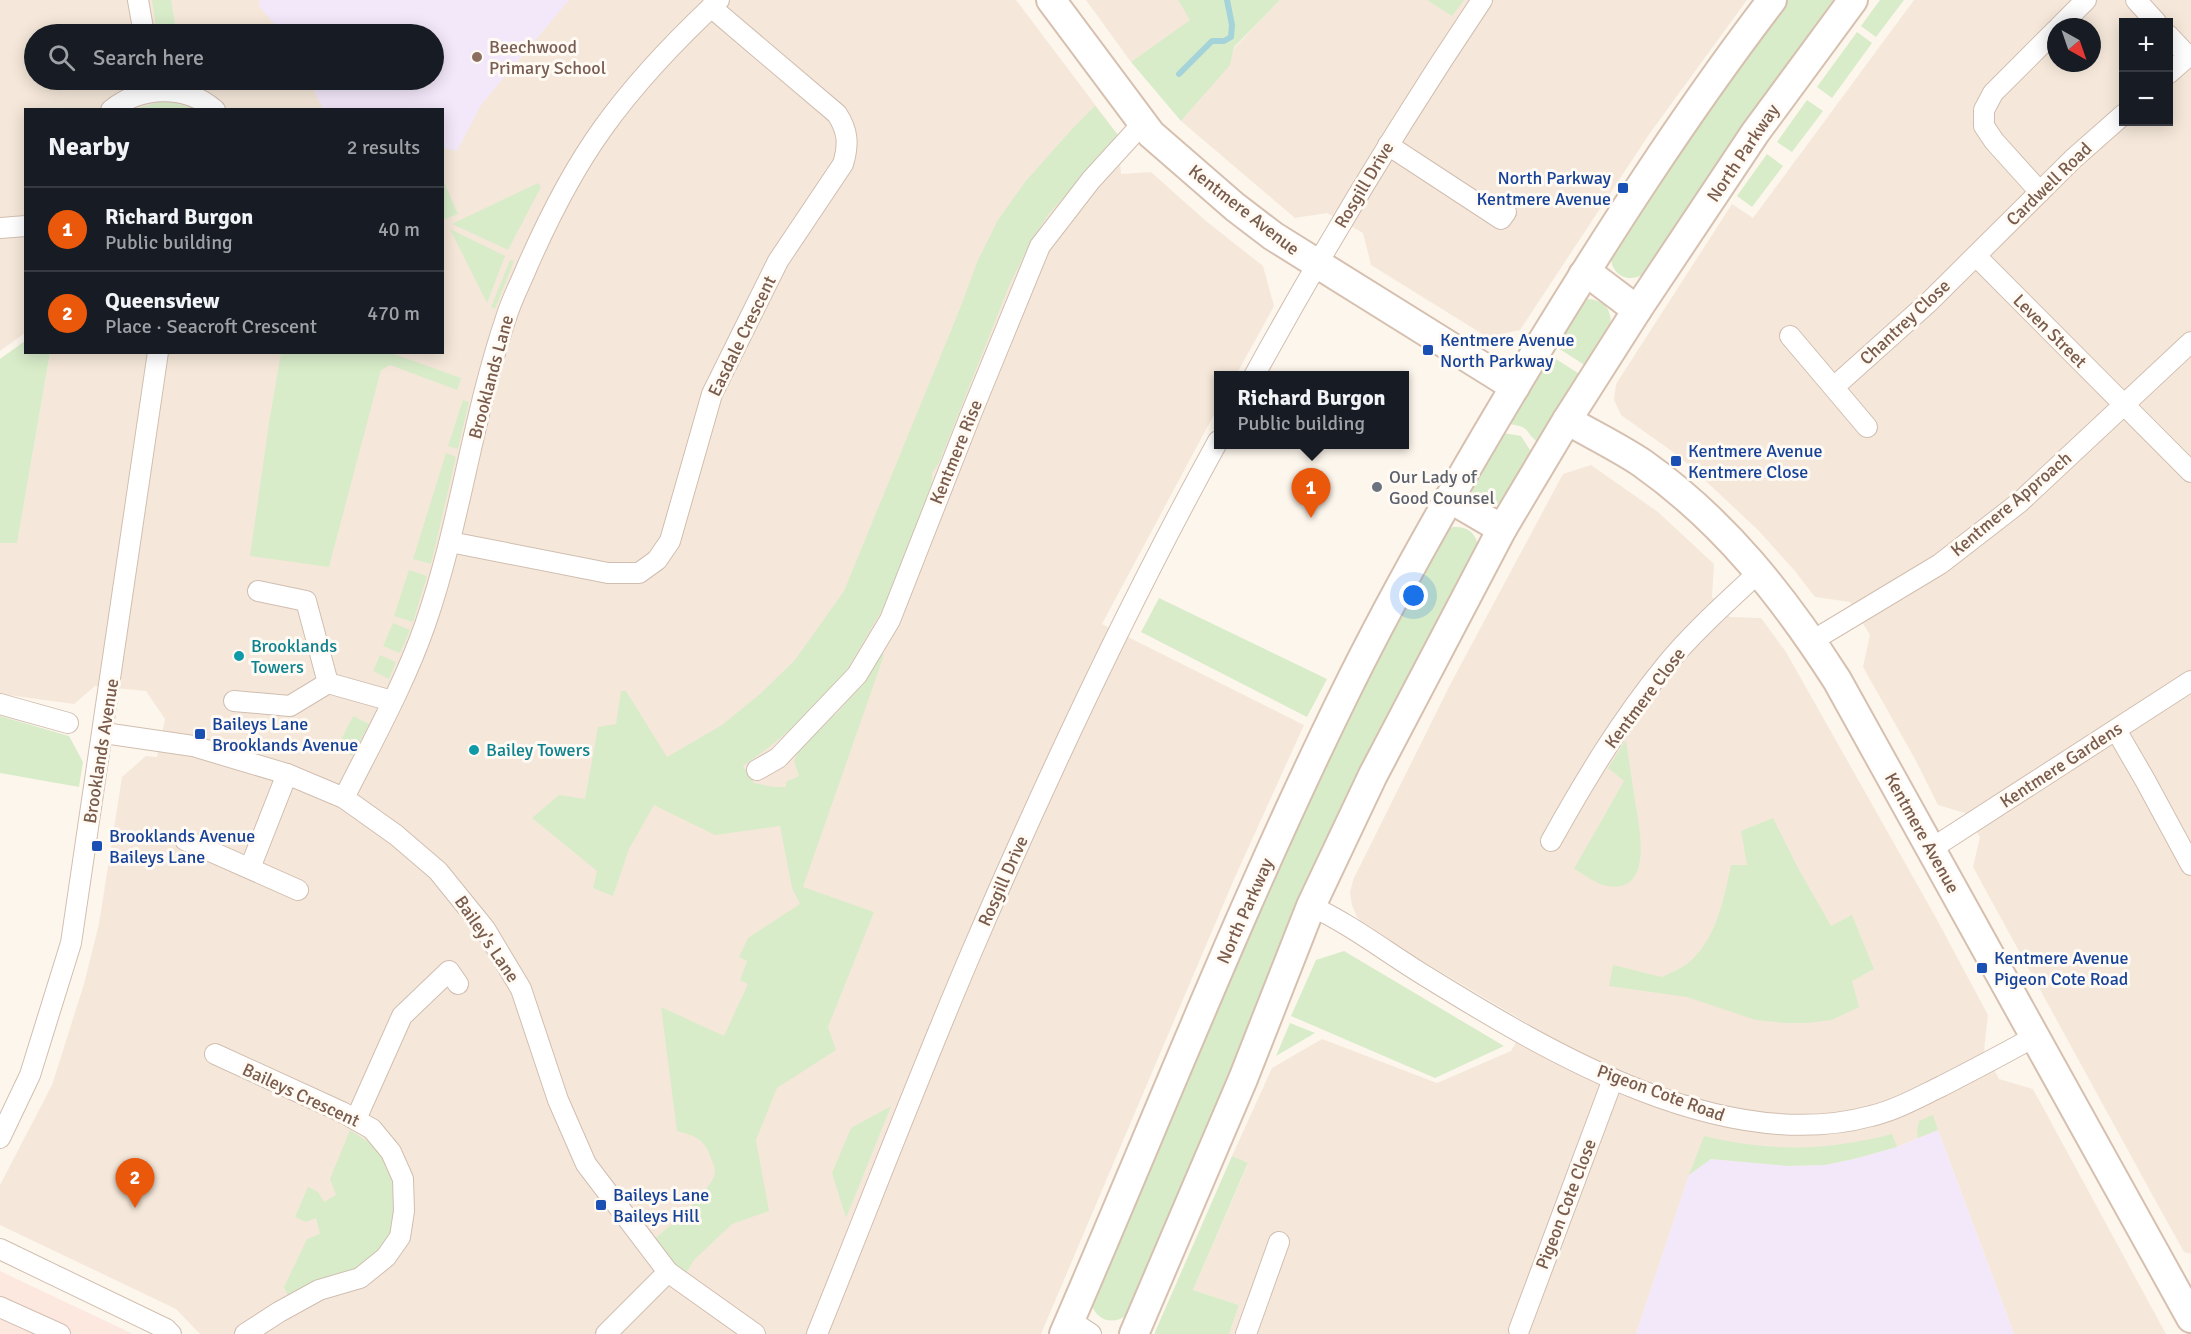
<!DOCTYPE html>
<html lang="en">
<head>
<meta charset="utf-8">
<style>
  body { margin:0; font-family:Signika,sans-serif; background:#20242c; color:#f1f3f6 }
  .controls { position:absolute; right:18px; top:18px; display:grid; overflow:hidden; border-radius:0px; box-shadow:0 3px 15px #0003 }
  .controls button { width:54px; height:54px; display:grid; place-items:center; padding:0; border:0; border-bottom:2px solid #363941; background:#171b24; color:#f1f3f6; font:30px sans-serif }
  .compass { position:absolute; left:2047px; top:18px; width:54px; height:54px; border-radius:50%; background:#171b24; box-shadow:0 3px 15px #0003; rotate:140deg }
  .you { position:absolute; left:1414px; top:596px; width:21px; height:21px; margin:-15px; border:4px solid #fff; border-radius:50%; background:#1a73e8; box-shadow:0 0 0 9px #1a73e833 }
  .badge { display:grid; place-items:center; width:39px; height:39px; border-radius:50%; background:#ea580c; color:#fff; font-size:20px; font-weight:700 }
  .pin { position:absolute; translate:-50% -50px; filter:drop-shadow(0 2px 3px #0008) }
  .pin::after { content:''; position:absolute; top:32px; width:21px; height:18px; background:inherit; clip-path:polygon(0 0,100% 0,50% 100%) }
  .popup { position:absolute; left:1214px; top:371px; width:195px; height:78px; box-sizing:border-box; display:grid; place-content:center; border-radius:0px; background:#171b24; filter:drop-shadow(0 2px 4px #0005); font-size:20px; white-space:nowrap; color:#9ea1a6 }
  .popup b { font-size:22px; color:#f1f3f6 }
  .popup::after { content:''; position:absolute; left:50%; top:100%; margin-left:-12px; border:12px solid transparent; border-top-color:#171b24 }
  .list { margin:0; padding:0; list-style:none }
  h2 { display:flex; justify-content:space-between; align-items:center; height:78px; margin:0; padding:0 24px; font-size:26px }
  h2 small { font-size:20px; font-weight:400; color:#9ea1a6 }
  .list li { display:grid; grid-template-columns:39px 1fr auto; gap:18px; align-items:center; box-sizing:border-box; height:84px; padding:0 24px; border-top:2px solid #363941 }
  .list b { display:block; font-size:22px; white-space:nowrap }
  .list p { margin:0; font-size:20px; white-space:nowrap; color:#9ea1a6 }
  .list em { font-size:20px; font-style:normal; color:#9ea1a6 }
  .icon { flex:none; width:33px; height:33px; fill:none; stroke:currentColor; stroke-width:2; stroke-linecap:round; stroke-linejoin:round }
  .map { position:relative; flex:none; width:2191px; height:1334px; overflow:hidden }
  .search { position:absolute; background:#171b24; box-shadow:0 3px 15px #0003; left:24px; top:24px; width:420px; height:66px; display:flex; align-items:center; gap:15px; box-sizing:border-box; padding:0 21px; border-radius:33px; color:#9ea1a6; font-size:22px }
  .panel { position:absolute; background:#171b24; box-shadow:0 3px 15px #0003; left:24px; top:108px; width:420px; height:246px; border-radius:0px }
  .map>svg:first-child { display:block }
  .residential { fill:#f5e8da; fill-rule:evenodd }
  .commercial { fill:#fde8e0 }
  .education { fill:#f3e8fa }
  .green { fill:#d8ecc9 }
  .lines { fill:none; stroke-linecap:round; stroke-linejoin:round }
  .stream { stroke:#a5d3da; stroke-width:6 }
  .street-casing { stroke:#d1beb0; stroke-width:22 }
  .secondary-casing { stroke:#d6c0b0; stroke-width:32 }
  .street { stroke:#fff; stroke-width:20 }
  .secondary { stroke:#fff; stroke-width:28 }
  .education-dot { fill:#8d6e63; stroke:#fffaf3; stroke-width:2 }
  .transit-dot { fill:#1a4fb4; stroke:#fffaf3; stroke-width:2 }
  .worship-dot { fill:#6b7280; stroke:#fffaf3; stroke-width:2 }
  .culture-dot { fill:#0f9aa8; stroke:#fffaf3; stroke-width:2 }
  .labels { text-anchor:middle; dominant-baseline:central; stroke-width:6; stroke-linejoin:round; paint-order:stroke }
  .education-label { font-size:18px; fill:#785e54; stroke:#fffaf3; text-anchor:start }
  .street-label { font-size:18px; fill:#7a5c4d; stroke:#fffaf3 }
  .transit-label { font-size:18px; fill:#164399; stroke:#fffaf3; text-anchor:start }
  .worship-label { font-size:18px; fill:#5b616d; stroke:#fffaf3; text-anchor:start }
  .culture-label { font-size:18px; fill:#0d838f; stroke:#fffaf3; text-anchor:start }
</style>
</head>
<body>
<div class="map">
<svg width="2191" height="1334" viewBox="0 0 2191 1334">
  <rect width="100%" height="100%" fill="#fdf6ec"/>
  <g class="residential">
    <path d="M0,0H1016L1118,135L1121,174L1151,172L1206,221L1263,266L1274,306L1236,375L1218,376V407L1102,624L1304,725L1235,877L1041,1334H200L176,1309L0,1225V1185L52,1085L84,984L99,924L122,777L146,756L157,757L165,719L146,691L95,686L74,704L0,694V543L17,542L50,353L442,352V110H26L25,333L0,351ZM34,34H434V80H34Z"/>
    <path d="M1086,0H1178L1191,20L1131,62Z"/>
    <path d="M1280,0H1747L1650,133L1520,330L1487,337L1371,265L1363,233L1327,213L1295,218L1181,121L1229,65L1234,48Z"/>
    <path d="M1914,0H2191V1254L2184,1252L2154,1198L1973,867L1980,837L1965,813L1938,805L1915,759L1863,667L1870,635L1850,602L1815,597L1794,570L1758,530L1680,457L1621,415L1614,400L1616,384L1732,204L1753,218ZM2124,22H2168V122H2124ZM2056,27H2092V63H2056Z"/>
    <path d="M1591,465L1658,512L1714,564L1712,597L1730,617L1761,618L1786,652L1935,916L1988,1015L1984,1051L1999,1079L2033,1089L2166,1334H2014L1938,1130L1897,1147L1788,1166L1711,1159L1689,1175L1636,1334H1229L1239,1305L1193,1290L1248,1164L1232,1156L1272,1068L1322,1039L1437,1083L1511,1051L1527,1023L1365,927L1357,917L1352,905L1350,893L1353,880L1451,683L1563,474Z"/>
  </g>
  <path class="commercial" d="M0,1271L133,1334H0Z"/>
  <g class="education">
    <path d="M259,0H569L481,105L457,151L443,148L442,110L323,109L309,80H434V34H283L259,6Z"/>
    <path d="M1938,1130L2014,1334H1636L1689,1175L1711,1159L1788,1166L1825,1165L1854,1159L1897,1147Z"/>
  </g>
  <g class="green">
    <path d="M152,0H171L175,24L156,26Z"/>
    <path d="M1178,0H1280L1234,47L1230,65L1181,121L1131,62L1190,20Z"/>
    <path d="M1427,0H1464L1452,16Z"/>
    <path d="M1787,0H1837L1644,274C1626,285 1607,272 1612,251L1734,71Z"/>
    <path d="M1880,0H1904L1876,37L1861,26Z"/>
    <path d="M1857,32L1872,43L1832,98L1817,87Z"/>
    <path d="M1807,100L1823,111L1792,152L1777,142Z"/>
    <path d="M160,102L176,103L196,109H134Z"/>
    <path d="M1095,106L1118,135L1048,215L1031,241L1009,286L939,463L932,473V483L885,605L845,673L820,702L799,722L768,748L743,766L754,783L773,787H786V782L799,776L794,761L800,747L838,712L859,686L880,654L884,655L803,887L874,912L828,1027L836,1050L777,1088L756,1140L769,1211L732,1224L694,1260L681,1281L647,1246C662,1232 715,1190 715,1171C715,1167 712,1161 711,1158C704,1138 695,1136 677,1131L661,1007L724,1036L748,984L740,980L747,961L739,957L748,938L800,904L792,888L780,826L715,835L654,805L629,849L613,896L593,888L597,871L532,818L559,795L585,799L598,727L616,724L621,691H626L667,757L722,725L760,694L795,660L844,591L959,311L978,260L998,220L1025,182L1072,129Z"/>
    <path d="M1767,154L1783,166L1752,207L1737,196Z"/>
    <path d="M443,180L458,214L443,220H442Z"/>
    <path d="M538,183L541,187L508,250L452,224Z"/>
    <path d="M450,229L505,256L487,303Z"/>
    <path d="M510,260L514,261L495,309L491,307Z"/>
    <path d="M1588,299C1604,300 1613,310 1610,327L1586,366L1552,344L1581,301Z"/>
    <path d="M25,341L26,352L50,353L17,543H0V359Z"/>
    <path d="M1545,352L1581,375L1539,443C1523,432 1533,427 1508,424Z"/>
    <path d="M281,353H391L461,378L457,390L390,365L381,370L329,567L250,556L269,423Z"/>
    <path d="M463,400L469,402L458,449L448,446Z"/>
    <path d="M1504,433L1521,436L1532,453C1524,468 1506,513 1485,505C1477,502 1473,496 1471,488Z"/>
    <path d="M446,453L456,457L431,564L413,559Z"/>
    <path d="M1453,527C1467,526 1475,532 1478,545L1195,1160L1127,1315C1112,1326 1096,1320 1091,1303L1270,877L1386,640L1447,530Z"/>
    <path d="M409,570L427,576L413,622L394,616Z"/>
    <path d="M1159,598L1327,679L1307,717L1141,632Z"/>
    <path d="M393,623L410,630L400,653L383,646Z"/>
    <path d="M380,655L396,662L389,679L373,671Z"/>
    <path d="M0,716L69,736L83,762L79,787L0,773Z"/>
    <path d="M353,716L369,724L352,756L337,748Z"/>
    <path d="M1626,740C1629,760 1632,781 1635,801C1639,826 1655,894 1607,886C1596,884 1584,874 1574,869L1624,781L1608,768Z"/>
    <path d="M1773,818L1798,868L1831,926L1852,915L1874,969L1852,981L1859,1007L1832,1020L1807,1023H1784L1756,1020L1687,997L1609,986L1613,965L1662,977C1670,973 1680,969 1687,964C1716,941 1724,899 1731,865H1747L1741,831Z"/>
    <path d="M1344,951L1504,1046L1435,1078L1291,1016L1316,960Z"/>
    <path d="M1290,1023L1315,1033L1276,1056Z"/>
    <path d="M891,1106L846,1218L832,1173L851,1128Z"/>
    <path d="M1933,1115L1938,1130L1918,1138L1917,1130L1919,1121Z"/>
    <path d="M350,1130L373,1145L386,1162L393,1184L396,1209L390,1234L376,1253L358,1268L318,1280L289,1298L284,1287L307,1239L320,1234L316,1218L306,1222L295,1217L308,1187L318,1192L324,1202L336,1195L330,1179Z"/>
    <path d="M1892,1134L1897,1147L1854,1159L1825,1165L1788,1166L1711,1159L1689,1175L1704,1136C1771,1152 1826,1151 1892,1134Z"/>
    <path d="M1232,1156L1248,1163L1193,1290L1239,1305L1229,1334H1155V1332Z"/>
  </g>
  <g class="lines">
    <path class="stream" d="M1179,74L1212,41H1224L1231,37L1232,25L1227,0"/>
    <g class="street-casing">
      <g id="street">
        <path d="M138,0L144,34"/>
        <path d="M2136,0L2156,22"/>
        <path d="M2059,27L2086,0"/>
        <path d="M2168,35L2188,56"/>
        <path d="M2168,74L2191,54"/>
        <path d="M111,110C141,86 185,84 215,110"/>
        <path d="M1388,145L1501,219L1506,212"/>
        <path d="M2040,192L1994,141L1984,126V110L1993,93L2056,30"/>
        <path d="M0,228L26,226"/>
        <path d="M1976,256L2191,472"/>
        <path d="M1790,336L1867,427"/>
        <path d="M1254,376C1325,247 1400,122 1482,0"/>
        <path d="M1834,387L1930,301L2073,159L2124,114"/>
        <path d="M450,542L608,573H639L657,560L670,541L712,394L778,261L843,164C849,144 848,131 837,114L711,7"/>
        <path d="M258,591L306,601L328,683L392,701"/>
        <path d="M1812,641L1940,564L2020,502L2191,342"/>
        <path d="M234,701L290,706L328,683"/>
        <path d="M0,704L68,723"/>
        <path d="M2116,730L2145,780L2191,865"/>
        <path d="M104,733L193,746L287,774L344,798L396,835L438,871L485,929L521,989L558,1100L586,1164L668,1272L755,1334"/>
        <path d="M757,770L778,758L857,675L890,620L969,419L1040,246L1091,180L1143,123"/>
        <path d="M344,798C372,742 404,685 425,625C460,525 472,418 506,318C511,301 520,284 527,267C548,219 572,171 603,128C636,82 677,39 719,0"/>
        <path d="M185,840L298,890"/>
        <path d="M1551,841C1585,780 1621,720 1666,665C1694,631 1728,601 1760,571"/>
        <path d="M1931,849L2191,681"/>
        <path d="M250,868L287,774"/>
        <path d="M1311,906C1352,925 1389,954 1427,977C1550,1053 1723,1156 1871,1116C1896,1110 1919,1097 1942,1086C1973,1070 2004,1054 2034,1037"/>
        <path d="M215,1054L342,1112L372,1129L391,1152L403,1179L404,1211L400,1237L386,1257L360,1278L319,1290L279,1312L245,1334"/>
        <path d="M356,1119L402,1016L449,971L458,984"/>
        <path d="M0,1138L30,1075L71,943L158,352"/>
        <path d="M0,1249L166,1329L171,1334"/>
        <path d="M0,1307L60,1334"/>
        <path d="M1070,1320L1091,1334"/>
        <path d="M1519,1330L1613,1079"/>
        <path d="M606,1334L668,1272"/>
        <path d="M817,1334C869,1206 918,1077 972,951C1047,777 1127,606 1218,441"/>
        <path d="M1246,1334L1279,1242"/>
      </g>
    </g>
    <g class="secondary-casing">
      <g id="secondary">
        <path d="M1051,0L1151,134L1235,207L1273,236L1515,387"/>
        <path d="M1583,275L1596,279L1637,310"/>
        <path d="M1567,420C1591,434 1618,447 1642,463C1724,521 1783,596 1837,680L2191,1318"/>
        <path d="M1449,498L1502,529"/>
        <path d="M1064,1334C1157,1120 1242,902 1345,693C1401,579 1465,469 1531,360C1606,237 1684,115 1772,0"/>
        <path d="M1134,1334L1243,1079L1311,906L1373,775L1502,529L1567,420L1637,310L1755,133L1853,0"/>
      </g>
    </g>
    <use href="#street" class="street"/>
    <use href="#secondary" class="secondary"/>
  </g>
  <circle class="education-dot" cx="477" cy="57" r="6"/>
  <g class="transit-dot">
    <rect x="1617" y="182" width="12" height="12" rx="3"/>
    <rect x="1422" y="344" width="12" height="12" rx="3"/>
    <rect x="1670" y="455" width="12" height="12" rx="3"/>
    <rect x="194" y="728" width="12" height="12" rx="3"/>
    <rect x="91" y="840" width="12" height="12" rx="3"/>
    <rect x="1976" y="962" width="12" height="12" rx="3"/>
    <rect x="595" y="1199" width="12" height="12" rx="3"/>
  </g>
  <circle class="worship-dot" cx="1377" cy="487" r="6"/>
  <g class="culture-dot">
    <circle cx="239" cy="656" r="6"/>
    <circle cx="474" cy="750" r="6"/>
  </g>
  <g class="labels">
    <g class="education-label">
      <text x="489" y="47">Beechwood<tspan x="489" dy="21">Primary School</tspan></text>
    </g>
    <g class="street-label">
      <text transform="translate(1743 153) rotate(-56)">North Parkway</text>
      <text transform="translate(2049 184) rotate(-44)">Cardwell Road</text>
      <text transform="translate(1364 185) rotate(-59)">Rosgill Drive</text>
      <text transform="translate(1244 210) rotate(38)">Kentmere Avenue</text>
      <text transform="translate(1905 322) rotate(-43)">Chantrey Close</text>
      <text transform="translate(2050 331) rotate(45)">Leven Street</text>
      <text transform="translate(742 336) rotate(-64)">Easdale Crescent</text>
      <text transform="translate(491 377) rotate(-75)">Brooklands Lane</text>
      <text transform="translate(956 452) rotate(-68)">Kentmere Rise</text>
      <text transform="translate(2011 504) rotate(-40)">Kentmere Approach</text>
      <text transform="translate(1645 698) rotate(-53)">Kentmere Close</text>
      <text transform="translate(101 751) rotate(-81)">Brooklands Avenue</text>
      <text transform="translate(2061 765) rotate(-33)">Kentmere Gardens</text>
      <text transform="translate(1922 833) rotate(61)">Kentmere Avenue</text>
      <text transform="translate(1003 881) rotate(-66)">Rosgill Drive</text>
      <text transform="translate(1245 911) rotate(-66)">North Parkway</text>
      <text transform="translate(487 939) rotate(56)">Bailey's Lane</text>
      <text transform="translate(1661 1093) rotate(20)">Pigeon Cote Road</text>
      <text transform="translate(301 1095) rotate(25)">Baileys Crescent</text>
      <text transform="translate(1566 1204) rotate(-69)">Pigeon Cote Close</text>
    </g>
    <g class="transit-label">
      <text x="1611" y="178" text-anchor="end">North Parkway<tspan x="1611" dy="21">Kentmere Avenue</tspan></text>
      <text x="1440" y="340">Kentmere Avenue<tspan x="1440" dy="21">North Parkway</tspan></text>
      <text x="1688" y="451">Kentmere Avenue<tspan x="1688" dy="21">Kentmere Close</tspan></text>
      <text x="212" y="724">Baileys Lane<tspan x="212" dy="21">Brooklands Avenue</tspan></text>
      <text x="109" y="836">Brooklands Avenue<tspan x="109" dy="21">Baileys Lane</tspan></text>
      <text x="1994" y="958">Kentmere Avenue<tspan x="1994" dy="21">Pigeon Cote Road</tspan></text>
      <text x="613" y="1195">Baileys Lane<tspan x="613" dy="21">Baileys Hill</tspan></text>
    </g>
    <g class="worship-label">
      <text x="1389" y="477">Our Lady of<tspan x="1389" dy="21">Good Counsel</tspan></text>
    </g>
    <g class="culture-label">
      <text x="251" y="646">Brooklands<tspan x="251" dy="21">Towers</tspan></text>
      <text x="486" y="750">Bailey Towers</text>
    </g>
  </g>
</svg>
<div class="controls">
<button>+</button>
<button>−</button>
</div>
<svg class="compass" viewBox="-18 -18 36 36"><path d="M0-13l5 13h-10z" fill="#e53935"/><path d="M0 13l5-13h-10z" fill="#9ea1a6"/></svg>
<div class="you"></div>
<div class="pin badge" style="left:1311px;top:518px">1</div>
<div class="popup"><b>Richard Burgon</b>Public building</div>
<div class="pin badge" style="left:135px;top:1208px">2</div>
<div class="search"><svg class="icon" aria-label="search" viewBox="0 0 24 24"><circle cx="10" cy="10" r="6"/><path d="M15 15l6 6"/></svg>Search here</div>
<section class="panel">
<h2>Nearby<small>2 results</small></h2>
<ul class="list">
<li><span class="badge">1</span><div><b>Richard Burgon</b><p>Public building</p></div><em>40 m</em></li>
<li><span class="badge">2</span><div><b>Queensview</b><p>Place · Seacroft Crescent</p></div><em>470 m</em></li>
</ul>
</section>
</div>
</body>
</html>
